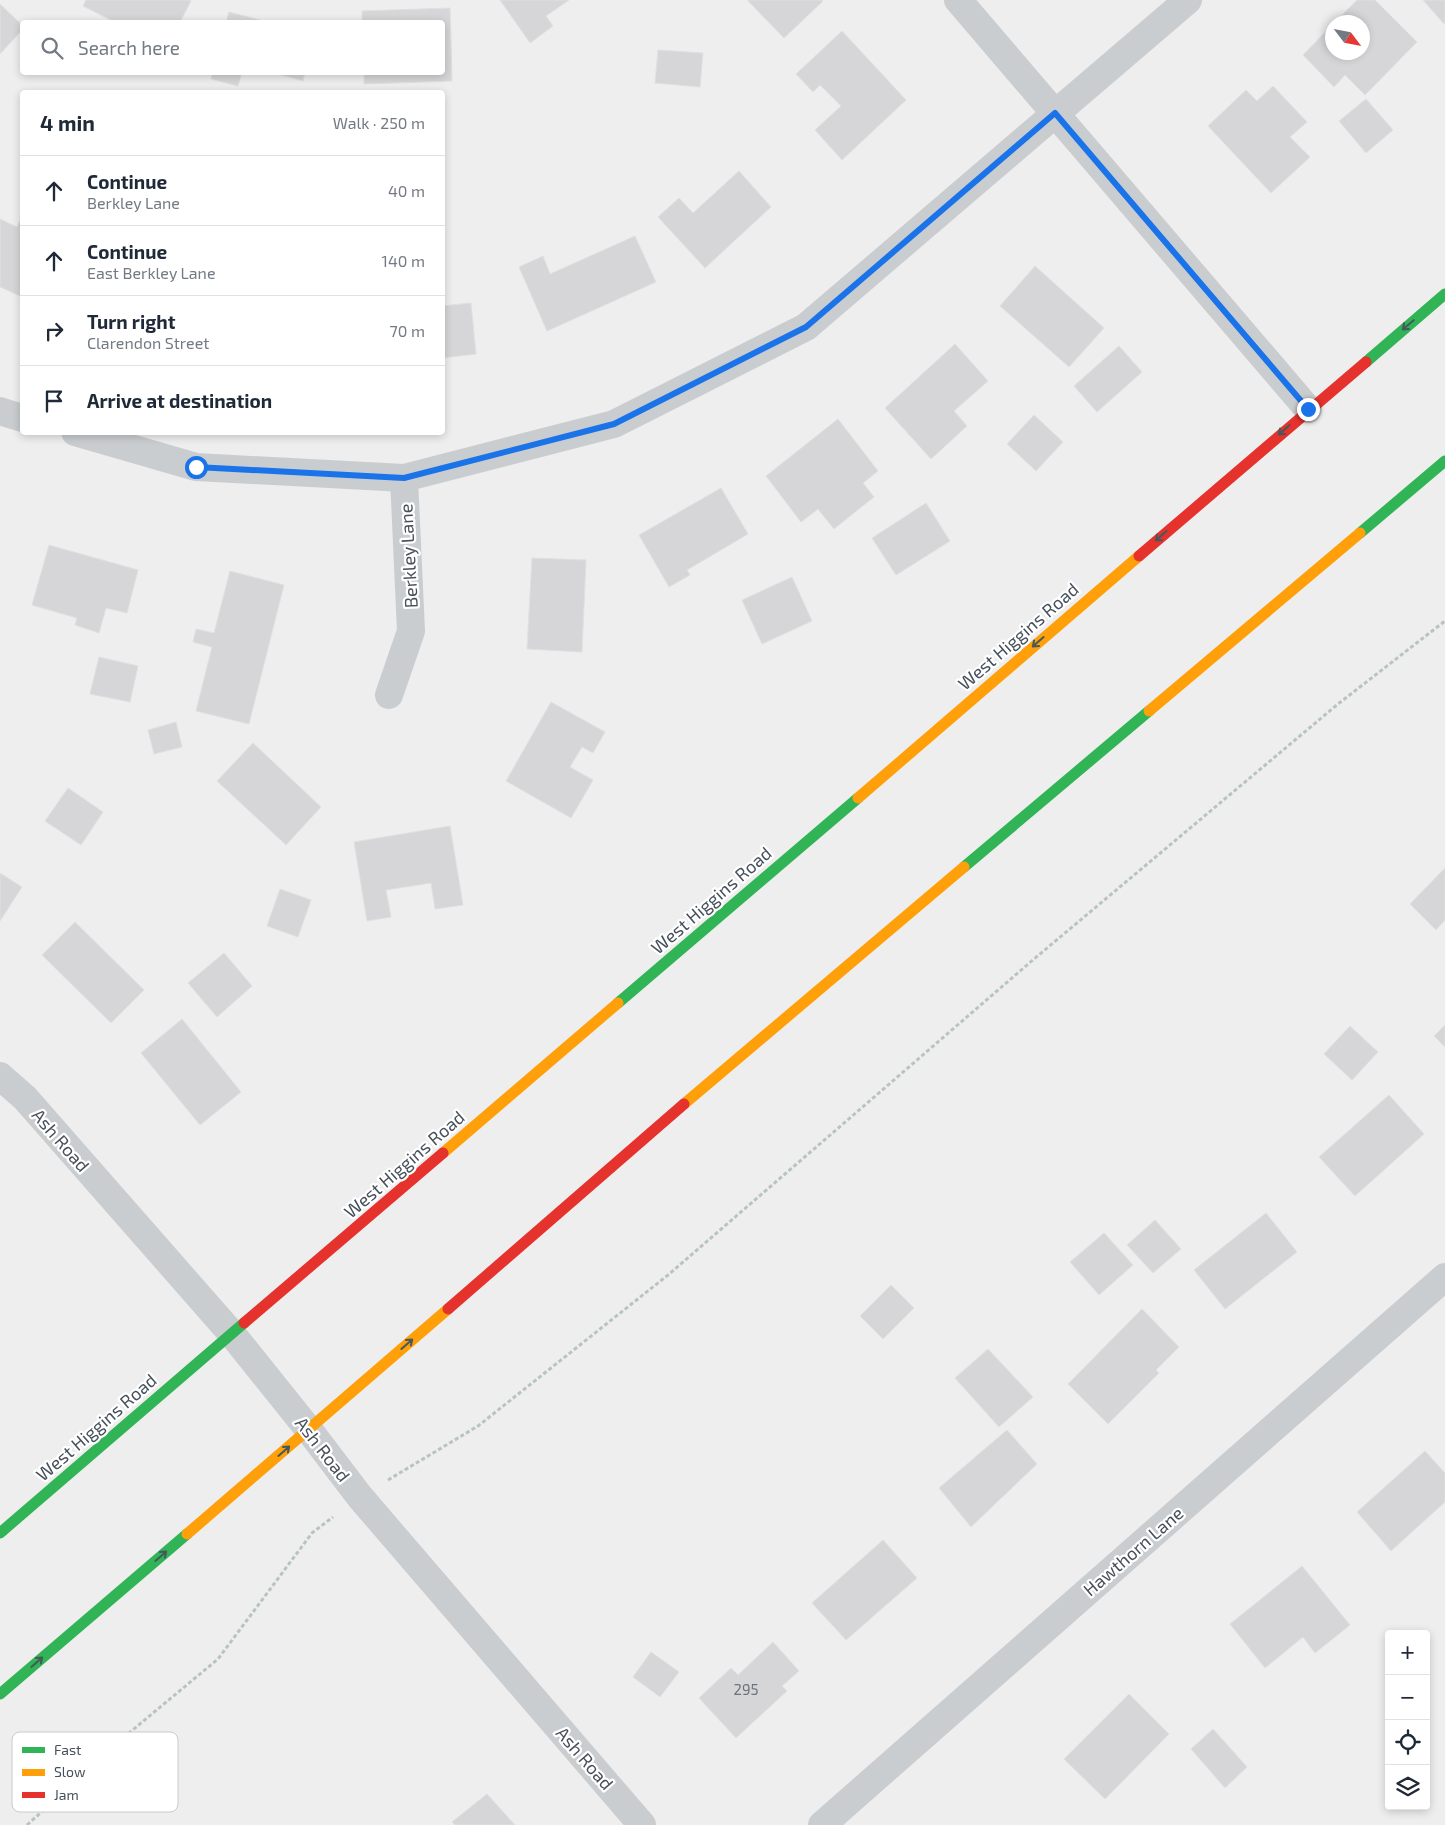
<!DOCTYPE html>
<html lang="en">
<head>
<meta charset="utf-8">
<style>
  body { margin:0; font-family:"Exo 2",sans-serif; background:#f2f2f3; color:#1f2937 }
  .controls { position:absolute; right:15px; bottom:15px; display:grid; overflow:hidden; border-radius:5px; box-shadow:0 2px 8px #0003 }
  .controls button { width:45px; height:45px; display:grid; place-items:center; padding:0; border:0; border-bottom:1px solid #e0e1e3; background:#fff; color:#1f2937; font:25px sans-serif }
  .compass { position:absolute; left:1325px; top:15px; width:45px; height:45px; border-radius:50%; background:#fff; box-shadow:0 2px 8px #0003; rotate:122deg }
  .stop { position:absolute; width:15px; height:15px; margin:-11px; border:4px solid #1a73e8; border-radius:50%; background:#fff }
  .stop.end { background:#1a73e8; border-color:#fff; box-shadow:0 1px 5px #0008 }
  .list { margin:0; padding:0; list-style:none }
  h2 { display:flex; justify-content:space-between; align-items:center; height:65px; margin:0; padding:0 20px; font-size:21px }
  h2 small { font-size:16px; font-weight:400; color:#747a83 }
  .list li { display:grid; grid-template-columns:32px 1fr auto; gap:15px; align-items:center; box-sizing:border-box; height:70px; padding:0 20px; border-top:1px solid #e0e1e3 }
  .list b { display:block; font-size:19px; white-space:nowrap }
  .list p { margin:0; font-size:16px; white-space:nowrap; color:#747a83 }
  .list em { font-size:16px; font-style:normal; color:#747a83 }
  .icon { flex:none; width:28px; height:28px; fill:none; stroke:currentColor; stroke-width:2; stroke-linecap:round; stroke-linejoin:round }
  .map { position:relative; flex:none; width:1445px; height:1825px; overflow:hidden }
  .search { position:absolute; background:#fff; box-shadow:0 2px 8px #0003; left:20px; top:20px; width:425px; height:55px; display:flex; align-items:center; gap:12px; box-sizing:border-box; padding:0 18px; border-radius:5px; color:#747a83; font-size:19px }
  .panel { position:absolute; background:#fff; box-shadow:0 2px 8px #0003; left:20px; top:90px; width:425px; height:345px; border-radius:5px }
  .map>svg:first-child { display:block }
  .building { fill:#d6d6d8; stroke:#e0e0e1 }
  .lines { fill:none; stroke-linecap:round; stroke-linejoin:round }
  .path { stroke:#b7c4c0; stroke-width:3; stroke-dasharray:4 2.5; stroke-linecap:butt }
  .street { stroke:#cacdcf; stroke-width:28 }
  .fast { stroke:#30b455; stroke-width:11 }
  .slow { stroke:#ff9f0a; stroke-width:11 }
  .jam { stroke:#e5322d; stroke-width:11 }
  .oneway { stroke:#445a5a }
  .route { stroke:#1a73e8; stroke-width:6 }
  .labels { text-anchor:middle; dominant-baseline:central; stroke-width:4.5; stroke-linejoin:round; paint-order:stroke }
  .number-label { font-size:15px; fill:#6c737c }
  .street-label { font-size:18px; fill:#46505b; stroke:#fff }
  .key { fill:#fff; stroke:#c8cace; stroke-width:1 }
  .key-label { font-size:14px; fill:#46505b }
</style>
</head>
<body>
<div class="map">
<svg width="1445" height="1825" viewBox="0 0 1445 1825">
  <rect width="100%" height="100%" fill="#efeeee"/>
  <g class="building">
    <path d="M86,0H189L191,1L180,22H115L83,6Z"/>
    <path d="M500,0H569L546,16L553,26L530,43Z"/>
    <path d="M747,0H822L823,1L784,38Z"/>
    <path d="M1357,0H1375L1417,42L1365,95L1345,75L1334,87L1303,55L1332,25V52H1362V22H1335Z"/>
    <path d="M1423,0H1445V23L1444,24Z"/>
    <path d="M0,4L22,25V30L0,54Z"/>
    <path d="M450,8L452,81L364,84V72H442V22H362V11Z"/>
    <path d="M229,12L268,22H226Z"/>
    <path d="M842,31L906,100L842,160L815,130L841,106L820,85L813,92L796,74Z"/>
    <path d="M658,50L703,53L700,87L655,83Z"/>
    <path d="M212,72H242L238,86L211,79Z"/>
    <path d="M271,72H305L303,81Z"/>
    <path d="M1273,86L1307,122L1290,137L1310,157L1271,193L1208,126L1246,90L1257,101Z"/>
    <path d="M1366,99L1393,130L1366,153L1339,121Z"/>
    <path d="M739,171L771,207L705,268L658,217L679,198L693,213Z"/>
    <path d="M22,216V297L0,287V219L17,227Z"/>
    <path d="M635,236L656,282L547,331L519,267L543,256L550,274Z"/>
    <path d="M1035,266L1104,328L1069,367L1000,306Z"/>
    <path d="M471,303L476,354L442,358V306Z"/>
    <path d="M955,344L988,381L954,411L967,426L931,459L885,408Z"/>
    <path d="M1119,346L1142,372L1097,412L1074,386Z"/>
    <path d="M1034,415L1063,442L1036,471L1007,444Z"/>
    <path d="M838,419L878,471L863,483L874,497L834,529L818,509L801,522L766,476Z"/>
    <path d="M721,488L748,534L687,570L690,575L669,587L639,535Z"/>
    <path d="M926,503L950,541L896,575L872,538Z"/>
    <path d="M49,545L138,570L127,613L106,608L99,633L75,625L77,618L32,605Z"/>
    <path d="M532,558L586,560L582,652L527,649Z"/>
    <path d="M230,571L284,585L249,724L196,711L212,647L193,642L196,629L214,633Z"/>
    <path d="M792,577L812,621L762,644L742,600Z"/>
    <path d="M99,657L138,666L130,702L90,694Z"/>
    <path d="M551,702L605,732L593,753L582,747L570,767L593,780L571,818L506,781Z"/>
    <path d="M176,722L182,747L154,754L148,730Z"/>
    <path d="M253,743L321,807L286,845L217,781Z"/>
    <path d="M68,788L103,812L81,845L45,821Z"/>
    <path d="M450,826L463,905L435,909L431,883L386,890L391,917L367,921L354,842Z"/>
    <path d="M1445,868V920L1436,930L1410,904Z"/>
    <path d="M0,873L22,887L0,921Z"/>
    <path d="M280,889L311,900L298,937L267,926Z"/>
    <path d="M75,922L144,990L111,1023L42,955Z"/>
    <path d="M224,953L252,986L217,1017L188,983Z"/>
    <path d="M182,1019L241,1092L200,1125L141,1053Z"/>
    <path d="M1445,1025V1047L1434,1036Z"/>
    <path d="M1350,1026L1378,1052L1352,1080L1324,1054Z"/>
    <path d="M1389,1095L1424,1134L1355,1196L1319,1157Z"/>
    <path d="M1266,1213L1297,1252L1225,1309L1194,1270Z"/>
    <path d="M1155,1220L1181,1249L1153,1273L1127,1245Z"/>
    <path d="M1104,1233L1133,1265L1099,1295L1070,1262Z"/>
    <path d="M891,1285L914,1308L883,1339L860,1316Z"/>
    <path d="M1142,1309L1179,1347L1156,1370L1159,1373L1108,1424L1068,1384Z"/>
    <path d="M988,1349L1033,1397L999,1427L955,1378Z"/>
    <path d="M1007,1430L1037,1464L971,1527L939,1488Z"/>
    <path d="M1425,1451L1445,1473V1502L1391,1551L1357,1512Z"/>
    <path d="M883,1540L917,1578L846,1640L812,1603Z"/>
    <path d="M1302,1566L1350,1625L1315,1653L1303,1637L1265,1668L1230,1624Z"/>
    <path d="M773,1642L799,1671L782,1686L787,1691L736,1738L699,1698L731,1668L738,1675Z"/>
    <path d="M651,1652L679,1672L660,1697L633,1677Z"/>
    <path d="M1129,1694L1169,1734L1105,1799L1064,1759Z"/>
    <path d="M1213,1729L1247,1767L1225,1788L1191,1749Z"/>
    <path d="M487,1794L515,1825H455L452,1822Z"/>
  </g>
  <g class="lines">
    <g class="path">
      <path d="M388,1480L478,1426L668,1275L1034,959L1338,704L1445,621"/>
      <path d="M27,1825L129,1733L218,1659L312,1533L333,1517"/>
    </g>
    <g class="street">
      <path d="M958,0L1308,409"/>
      <path d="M0,411L22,418"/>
      <path d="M75,432L196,467L404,478L614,424L806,327L1188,0"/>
      <path d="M389,695L411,631L404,478"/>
      <path d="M0,1076L25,1098L232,1334L309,1430L360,1497L642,1825"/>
      <path d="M822,1825L1445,1277"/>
    </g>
    <g class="fast">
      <path d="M1366,362L1445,294"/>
      <path d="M1360,533L1445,461"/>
      <path d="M964,867L1149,711"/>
      <path d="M618,1003L858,798"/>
      <path d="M0,1533L244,1323"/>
      <path d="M0,1694L187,1534"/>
    </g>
    <g class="slow">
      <path d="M1149,711L1360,533"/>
      <path d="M858,798L1139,556"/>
      <path d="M684,1104L964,867"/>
      <path d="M443,1153L618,1003"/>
      <path d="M187,1534L448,1309"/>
    </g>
    <g class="jam">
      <path d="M1139,556L1366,362"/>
      <path d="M448,1309L684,1104"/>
      <path d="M244,1323L443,1153"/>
    </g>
  </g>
  <defs><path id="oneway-shaft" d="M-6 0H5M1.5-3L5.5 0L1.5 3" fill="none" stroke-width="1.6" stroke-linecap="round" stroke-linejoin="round" transform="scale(1.25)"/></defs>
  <g class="oneway">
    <use href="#oneway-shaft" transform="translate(1408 325) rotate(140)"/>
    <use href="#oneway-shaft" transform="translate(1284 430) rotate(139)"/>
    <use href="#oneway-shaft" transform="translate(1161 536) rotate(139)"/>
    <use href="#oneway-shaft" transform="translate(1038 642) rotate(139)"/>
    <use href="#oneway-shaft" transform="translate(407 1344) rotate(-41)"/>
    <use href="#oneway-shaft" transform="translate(284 1451) rotate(-41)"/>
    <use href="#oneway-shaft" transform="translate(161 1556) rotate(-41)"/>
    <use href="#oneway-shaft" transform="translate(37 1662) rotate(-41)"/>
  </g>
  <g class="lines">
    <path class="route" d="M196,467L404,478L614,424L806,327L1055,113L1308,409"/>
  </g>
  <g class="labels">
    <g class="number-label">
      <text x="746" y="1689">295</text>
    </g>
    <g class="street-label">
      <text transform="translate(408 556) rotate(-93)">Berkley Lane</text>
      <text transform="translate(1018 636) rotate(-41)">West Higgins Road</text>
      <text transform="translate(711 900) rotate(-41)">West Higgins Road</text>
      <text transform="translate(61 1140) rotate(49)">Ash Road</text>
      <text transform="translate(404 1164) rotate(-41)">West Higgins Road</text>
      <text transform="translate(96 1427) rotate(-41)">West Higgins Road</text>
      <text transform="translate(323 1449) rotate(52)">Ash Road</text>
      <text transform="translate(1133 1551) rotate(-41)">Hawthorn Lane</text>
      <text transform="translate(585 1758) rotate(49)">Ash Road</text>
    </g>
  </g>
  <rect x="12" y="1732" width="166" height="80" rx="8" class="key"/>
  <rect x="22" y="1747" width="23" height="6" fill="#30b455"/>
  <rect x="22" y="1769" width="23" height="7" fill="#ff9f0a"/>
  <rect x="22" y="1792" width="23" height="6" fill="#e5322d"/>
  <g class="key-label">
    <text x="54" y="1755">Fast</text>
    <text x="54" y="1777">Slow</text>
    <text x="54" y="1800">Jam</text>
  </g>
</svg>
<div class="controls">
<button>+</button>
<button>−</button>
<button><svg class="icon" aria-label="locate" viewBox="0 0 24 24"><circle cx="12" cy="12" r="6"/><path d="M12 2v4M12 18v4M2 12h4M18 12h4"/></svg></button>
<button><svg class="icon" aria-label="layers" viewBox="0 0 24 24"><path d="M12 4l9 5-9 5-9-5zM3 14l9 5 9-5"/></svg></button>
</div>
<svg class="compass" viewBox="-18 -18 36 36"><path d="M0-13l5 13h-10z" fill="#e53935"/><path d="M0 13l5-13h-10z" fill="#747a83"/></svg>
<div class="stop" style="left:196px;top:467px"></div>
<div class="stop end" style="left:1308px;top:409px"></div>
<div class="search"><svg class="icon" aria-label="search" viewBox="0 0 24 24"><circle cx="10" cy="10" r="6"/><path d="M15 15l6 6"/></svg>Search here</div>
<section class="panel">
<h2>4 min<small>Walk · 250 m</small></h2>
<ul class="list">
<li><svg class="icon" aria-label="ahead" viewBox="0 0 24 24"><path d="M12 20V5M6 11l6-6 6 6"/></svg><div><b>Continue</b><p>Berkley Lane</p></div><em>40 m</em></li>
<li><svg class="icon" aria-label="ahead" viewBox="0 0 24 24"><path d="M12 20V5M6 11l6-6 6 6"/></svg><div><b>Continue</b><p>East Berkley Lane</p></div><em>140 m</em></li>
<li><svg class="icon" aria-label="right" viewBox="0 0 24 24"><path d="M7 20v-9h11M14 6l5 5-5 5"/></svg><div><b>Turn right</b><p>Clarendon Street</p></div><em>70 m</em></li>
<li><svg class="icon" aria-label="arrive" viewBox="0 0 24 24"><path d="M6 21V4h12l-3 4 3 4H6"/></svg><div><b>Arrive at destination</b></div></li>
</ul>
</section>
</div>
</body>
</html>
